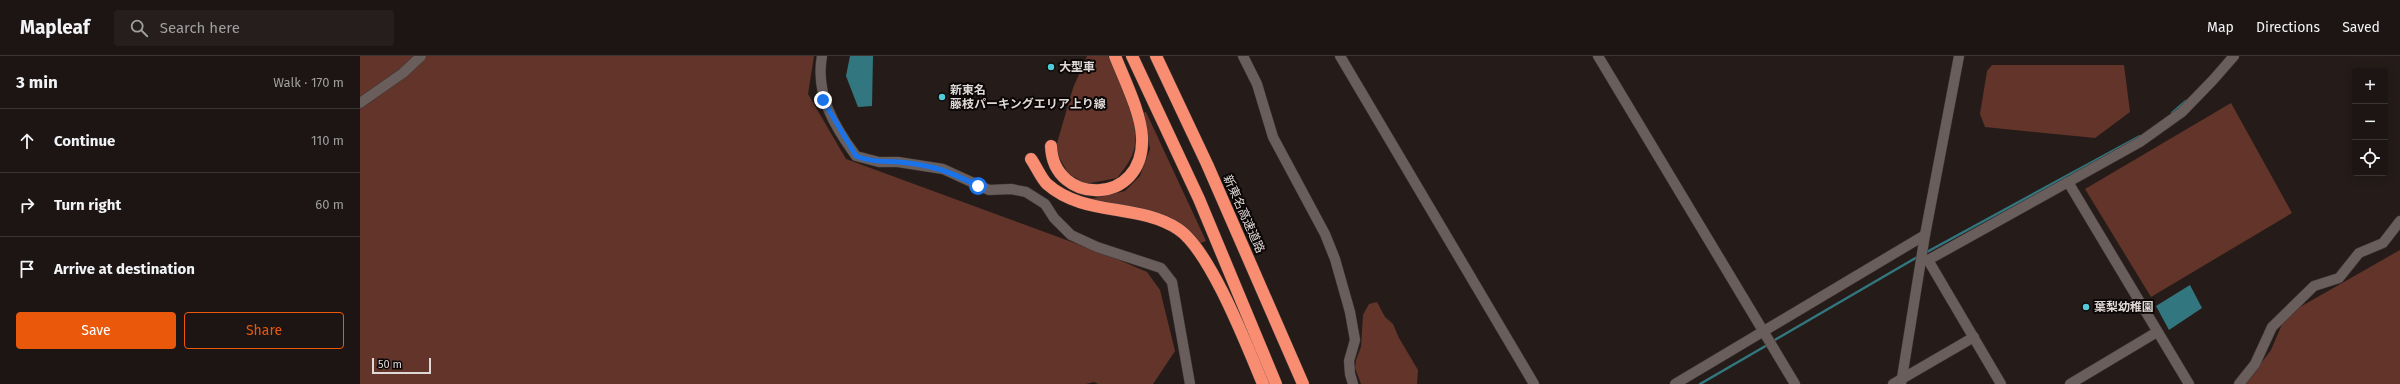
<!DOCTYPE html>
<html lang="en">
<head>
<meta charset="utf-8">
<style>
  body { margin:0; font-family:"Fira Sans","Noto Sans JP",sans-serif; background:#251e1c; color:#f1f3f6 }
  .controls { position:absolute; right:12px; top:12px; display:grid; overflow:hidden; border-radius:4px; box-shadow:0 2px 10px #0003 }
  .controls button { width:36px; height:36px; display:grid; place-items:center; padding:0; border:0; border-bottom:1px solid #3a3433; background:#1c1513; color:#f1f3f6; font:20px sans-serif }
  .scale { position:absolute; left:12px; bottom:10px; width:59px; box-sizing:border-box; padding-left:4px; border:2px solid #dfd8d7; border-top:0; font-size:11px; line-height:14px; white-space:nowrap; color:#dfd8d7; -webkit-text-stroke:3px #0b0706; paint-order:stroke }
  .stop { position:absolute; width:12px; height:12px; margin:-9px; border:3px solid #1a73e8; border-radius:50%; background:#fff }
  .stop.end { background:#1a73e8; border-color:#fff; box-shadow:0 1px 4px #0008 }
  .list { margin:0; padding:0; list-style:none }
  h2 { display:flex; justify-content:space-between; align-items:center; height:52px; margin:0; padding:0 16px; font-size:17px }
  h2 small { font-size:13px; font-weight:400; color:#a09fa0 }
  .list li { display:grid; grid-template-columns:26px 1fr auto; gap:12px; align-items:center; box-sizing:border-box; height:64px; padding:0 16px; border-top:1px solid #3a3433 }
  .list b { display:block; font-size:15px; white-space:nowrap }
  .list em { font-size:13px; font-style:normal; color:#a09fa0 }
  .actions { display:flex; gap:8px; padding:12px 16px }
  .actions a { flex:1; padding:9px 0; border:1px solid #ea580c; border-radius:4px; text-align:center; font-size:14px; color:#ea580c }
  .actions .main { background:#ea580c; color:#fff }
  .icon { flex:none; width:22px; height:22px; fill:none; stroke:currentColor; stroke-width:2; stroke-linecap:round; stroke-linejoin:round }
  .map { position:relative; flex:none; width:2040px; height:328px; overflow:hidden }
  header { display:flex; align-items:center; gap:24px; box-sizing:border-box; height:56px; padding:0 20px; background:#1c1513; border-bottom:1px solid #3a3433 }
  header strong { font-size:19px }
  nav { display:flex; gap:22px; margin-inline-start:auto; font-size:14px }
  .search { width:280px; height:36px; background:#251e1c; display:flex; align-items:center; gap:10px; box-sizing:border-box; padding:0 14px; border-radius:4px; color:#a09fa0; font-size:15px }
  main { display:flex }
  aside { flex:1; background:#1c1513 }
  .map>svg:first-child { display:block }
  .green { fill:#633429 }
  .water { fill:#32777f }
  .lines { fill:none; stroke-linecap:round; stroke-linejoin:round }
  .stream { stroke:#32777f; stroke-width:2.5 }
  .minor-casing { stroke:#403837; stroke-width:11 }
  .highway-casing { stroke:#403837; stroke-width:13 }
  .minor { stroke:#695e5b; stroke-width:10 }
  .highway { stroke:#f88d72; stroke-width:12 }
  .route { stroke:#1a73e8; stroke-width:5 }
  .poi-dot { fill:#52cbd9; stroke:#0b0706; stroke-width:1.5 }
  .labels { text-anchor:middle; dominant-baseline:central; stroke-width:4; stroke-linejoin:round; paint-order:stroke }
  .poi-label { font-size:12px; font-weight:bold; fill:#dfd8d7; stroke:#0b0706; text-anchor:start }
  .street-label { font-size:12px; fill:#dfd8d7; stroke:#0b0706 }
</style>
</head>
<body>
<header>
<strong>Mapleaf</strong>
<div class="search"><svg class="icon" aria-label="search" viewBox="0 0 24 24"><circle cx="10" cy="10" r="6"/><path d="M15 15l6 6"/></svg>Search here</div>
<nav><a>Map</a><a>Directions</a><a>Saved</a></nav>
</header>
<main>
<aside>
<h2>3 min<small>Walk · 170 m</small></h2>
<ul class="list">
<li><svg class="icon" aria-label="ahead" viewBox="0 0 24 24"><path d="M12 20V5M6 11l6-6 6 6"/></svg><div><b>Continue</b></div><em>110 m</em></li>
<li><svg class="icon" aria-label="right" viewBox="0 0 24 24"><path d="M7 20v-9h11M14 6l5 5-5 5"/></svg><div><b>Turn right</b></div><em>60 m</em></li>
<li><svg class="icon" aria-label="arrive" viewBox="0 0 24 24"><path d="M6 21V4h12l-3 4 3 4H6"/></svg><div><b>Arrive at destination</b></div></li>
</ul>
<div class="actions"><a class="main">Save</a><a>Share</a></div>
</aside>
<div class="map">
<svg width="2040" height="328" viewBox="0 0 2040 328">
  <rect width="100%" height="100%" fill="#251c19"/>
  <g class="green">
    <path d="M0,0H454L448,38L486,103L750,200L787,216L800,234L815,295L793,328H738L734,326L726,328H0Z"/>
    <path d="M727,0H748C757,22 780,67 775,89C773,102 765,112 757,122L725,128L708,117L695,94L713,32Z"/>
    <path d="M1632,9H1764L1770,56L1735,82L1625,71L1620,58L1627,15Z"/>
    <path d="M1871,47L1932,157L1791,241L1725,133Z"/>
    <path d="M786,56L846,185L841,187L813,163L798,157L731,143L765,135L780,120L790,93L783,57Z"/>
    <path d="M2040,194V328H1885L1911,294L1923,266L1940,251Z"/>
    <path d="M1017,246L1025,261L1033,268L1039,282L1058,314L1057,328H1001L995,312L996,304L1001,291L1003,259L1009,248Z"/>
  </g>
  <g class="water">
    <path d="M490,0H513L512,50L498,51L486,20Z"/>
    <path d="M1830,229L1842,252L1809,274L1796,250Z"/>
  </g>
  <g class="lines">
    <g class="stream">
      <path d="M1812,57L1826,45"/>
      <path d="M1565,197L1780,80"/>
      <path d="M1413,285L1559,200"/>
      <path d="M1340,328L1409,288"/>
    </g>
    <g class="minor-casing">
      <g id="minor">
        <path d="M462,0C455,38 474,70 496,100L519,106H538L583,113L629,134L651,133L666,136L685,148L694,162L711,179L737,191L801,212L812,226L830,328"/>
        <path d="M883,0L897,28L913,81L965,178L975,203L990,256L995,284L989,305L990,318L993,328"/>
        <path d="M980,0L1174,328"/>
        <path d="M1238,0L1435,328"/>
        <path d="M0,47L43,17L61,0"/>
        <path d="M1708,126L1829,328"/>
        <path d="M1563,203L1568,204L1780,86L1822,56L1853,24L1874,0"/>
        <path d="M1568,204L1641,328"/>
        <path d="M1315,328L1565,179"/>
        <path d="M1533,328L1614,281"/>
        <path d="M1541,328L1565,179L1599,0"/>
        <path d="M1710,328L1797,276"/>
        <path d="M1879,328L1895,308L1912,271L1954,230L1979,222L1999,197L2023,187L2040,165"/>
      </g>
    </g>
    <g class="highway-casing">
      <g id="highway">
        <path d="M772,0L839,143L916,328"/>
        <path d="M796,0L847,108L943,328"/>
        <path d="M691,90C693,150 785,151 782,81C781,57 764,23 755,0"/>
        <path d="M671,103C676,110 681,122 687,128C724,161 779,147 818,173C850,194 887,290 903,328"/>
      </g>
    </g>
    <use href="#minor" class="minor"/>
    <use href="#highway" class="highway"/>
  </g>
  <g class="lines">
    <path class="route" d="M463,44L496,100C510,106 524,105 539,106C572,109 589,115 618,130"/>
  </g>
  <g class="poi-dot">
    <circle cx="691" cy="11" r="4"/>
    <circle cx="582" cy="41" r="4"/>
    <circle cx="1726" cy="251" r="4"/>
  </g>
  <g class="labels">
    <g class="poi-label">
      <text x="699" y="11">大型車</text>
      <text x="590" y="34">新東名<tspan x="590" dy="14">藤枝パーキングエリア上り線</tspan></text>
      <text x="1734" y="251">葉梨幼稚園</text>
    </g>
    <g class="street-label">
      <text transform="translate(884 158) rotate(66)">新東名高速道路</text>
    </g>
  </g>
</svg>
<div class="controls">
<button>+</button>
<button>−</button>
<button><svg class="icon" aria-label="locate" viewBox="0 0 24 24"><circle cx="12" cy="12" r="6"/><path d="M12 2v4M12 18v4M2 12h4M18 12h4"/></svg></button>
</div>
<div class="scale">50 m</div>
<div class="stop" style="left:618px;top:130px"></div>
<div class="stop end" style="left:463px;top:44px"></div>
</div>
</main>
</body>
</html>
